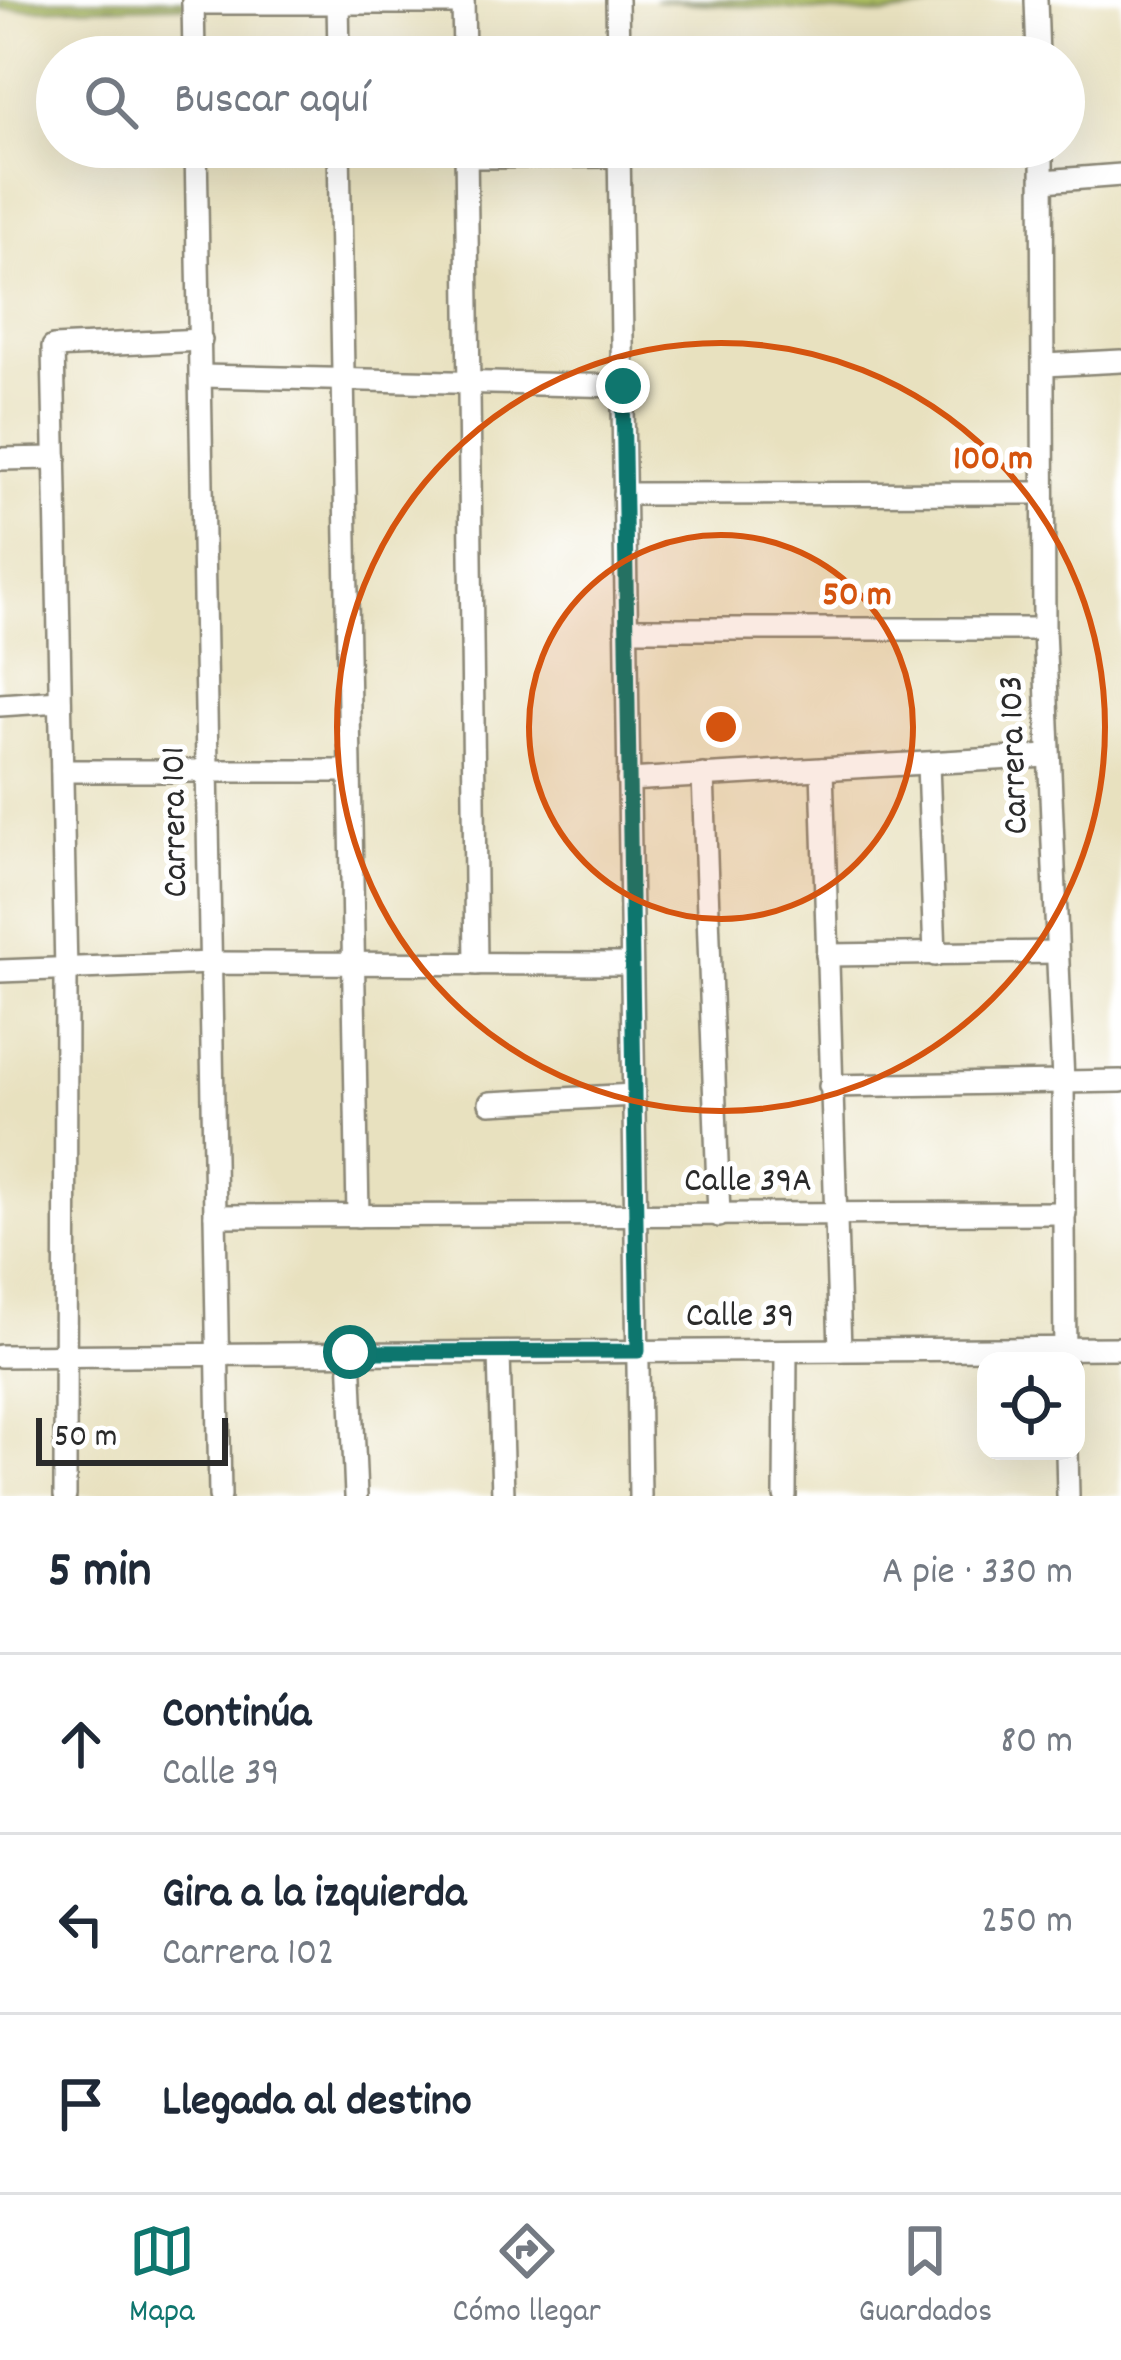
<!DOCTYPE html>
<html lang="es">
<head>
<meta charset="utf-8">
<style>
  body { margin:0; font-family:Dekko,sans-serif; background:#f6f6f7; color:#1f2937 }
  .controls { position:absolute; right:36px; bottom:36px; display:grid; overflow:hidden; border-radius:24px; box-shadow:0 12px 48px #0002 }
  .controls button { width:108px; height:108px; display:grid; place-items:center; padding:0; border:0; border-bottom:3px solid #e0e1e3; background:#fff; color:#1f2937; font:60px sans-serif }
  .scale { position:absolute; left:36px; bottom:30px; width:192px; box-sizing:border-box; padding-left:12px; border:6px solid #2b2b2b; border-top:0; font-size:33px; line-height:42px; white-space:nowrap; color:#2b2b2b; -webkit-text-stroke:9px #fff; paint-order:stroke }
  .stop { position:absolute; width:36px; height:36px; margin:-27px; border:9px solid #0f766e; border-radius:50%; background:#fff }
  .stop.end { background:#0f766e; border-color:#fff; box-shadow:0 3px 12px #0008 }
  .list { margin:0; padding:0; list-style:none }
  h2 { display:flex; justify-content:space-between; align-items:center; height:156px; margin:0; padding:0 48px; font-size:51px }
  h2 small { font-size:39px; font-weight:400; color:#747a83 }
  .list li { display:grid; grid-template-columns:78px 1fr auto; gap:36px; align-items:center; box-sizing:border-box; height:180px; padding:0 48px; border-top:3px solid #e0e1e3 }
  .list b { display:block; font-size:45px; white-space:nowrap }
  .list p { margin:0; font-size:39px; white-space:nowrap; color:#747a83 }
  .list em { font-size:39px; font-style:normal; color:#747a83 }
  .icon { flex:none; width:66px; height:66px; fill:none; stroke:currentColor; stroke-width:2; stroke-linecap:round; stroke-linejoin:round }
  .map { position:relative; flex:none; width:1121px; height:1496px; overflow:hidden }
  .search { position:absolute; background:#fff; box-shadow:0 12px 48px #0002; left:36px; right:36px; top:36px; height:132px; display:flex; align-items:center; gap:30px; box-sizing:border-box; padding:0 42px; border-radius:66px; color:#747a83; font-size:45px }
  .sheet { height:696px; background:#fff }
  nav { display:flex; justify-content:space-around; align-items:center; box-sizing:border-box; height:168px; border-top:3px solid #e0e1e3; background:#fff; font-size:33px; color:#747a83 }
  nav a { display:grid; justify-items:center; gap:6px }
  nav .on { color:#0f766e }
  .map>svg:first-child { display:block }
  .grass { fill:url(#grass-tufts); stroke:#6c7546; stroke-width:3 }
  .lines { fill:none; stroke-linecap:round; stroke-linejoin:round }
  .street-casing { stroke:#8a8675; stroke-width:26 }
  .street { stroke:#fff; stroke-width:21 }
  .route { stroke:#0f766e; stroke-width:15 }
  .ring { fill:none; stroke:#d5540f; stroke-width:6 }
  .labels { text-anchor:middle; dominant-baseline:central; stroke-width:10; stroke-linejoin:round; paint-order:stroke }
  .street-label { font-size:36px; fill:#2b2b2b; stroke:#fff }
  .centre { fill:#d5540f; stroke:#fff; stroke-width:6 }
  .ring-label { font-size:36px; text-anchor:middle; font-weight:bold; fill:#d5540f; stroke:#fff; stroke-width:10; stroke-linejoin:round; paint-order:stroke }
</style>
</head>
<body>
<div class="map">
<svg width="1121" height="1496" viewBox="0 0 1121 1496">
  <defs>
    <pattern id="grass-tufts" width="24" height="20" patternUnits="userSpaceOnUse" patternTransform="scale(3)"><rect width="24" height="20" fill="#adbf62"/><path d="M3 7l-1-3M5 7V3M7 7l1-3M15 17l-1-3M17 17v-4M19 17l1-3" fill="none" stroke="#8d9b51"/></pattern>
  </defs>
  <rect width="100%" height="100%" fill="#fff"/>
  <filter id="ink" filterUnits="userSpaceOnUse"><feTurbulence type="fractalNoise" baseFrequency=".00833" numOctaves="2"/><feDisplacementMap in="SourceGraphic" scale="24" xChannelSelector="R" yChannelSelector="G"/><feConvolveMatrix kernelMatrix="1 2 1 2 8 2 1 2 1" color-interpolation-filters="sRGB"/></filter>
  <filter id="wash" filterUnits="userSpaceOnUse"><feTurbulence type="fractalNoise" baseFrequency=".004" numOctaves="4" result="noise"/><feDisplacementMap in="SourceGraphic" scale="48" xChannelSelector="R" yChannelSelector="G"/><feGaussianBlur stdDeviation="2.7" result="paint"/><feColorMatrix in="noise" values="0 0 0 0 0 0 0 0 0 0 0 0 0 0 0 0 0 1.4 0 .05"/><feComposite in="paint" operator="in"/></filter>
  <g filter="url(#wash)">
    <rect width="100%" height="100%" fill="#e8e1bf"/>
    <g class="grass">
      <path d="M0,0H468L0,9Z"/>
      <path d="M654,0H976L885,15Z"/>
    </g>
  </g>
  <g filter="url(#ink)">
    <g class="lines">
      <g class="street-casing">
        <g id="street">
          <path d="M193,0L194,57"/>
          <path d="M338,0L339,57"/>
          <path d="M463,0L464,57"/>
          <path d="M617,0L618,57"/>
          <path d="M1036,0L1038,57"/>
          <path d="M193,3H463"/>
          <path d="M196,147L220,1496"/>
          <path d="M339,147L358,1216"/>
          <path d="M466,147L476,964"/>
          <path d="M619,147L640,1496"/>
          <path d="M1042,147L1044,629L1063,1082L1065,1361"/>
          <path d="M466,157L619,156"/>
          <path d="M1044,181L1121,175"/>
          <path d="M1045,365L1121,361"/>
          <path d="M201,376L623,386"/>
          <path d="M0,459L56,458"/>
          <path d="M624,494L1043,493"/>
          <path d="M626,629H1044"/>
          <path d="M0,705L60,701"/>
          <path d="M928,764L935,955"/>
          <path d="M822,769L840,1350"/>
          <path d="M62,771H346"/>
          <path d="M703,775L719,1216"/>
          <path d="M628,780L1047,756"/>
          <path d="M827,955L1057,952"/>
          <path d="M0,971L212,963L631,964"/>
          <path d="M830,1086L1121,1081"/>
          <path d="M490,1103L633,1095"/>
          <path d="M215,1216L1065,1213"/>
          <path d="M350,1352L356,1496"/>
          <path d="M499,1353L503,1496"/>
          <path d="M0,1356L1121,1348"/>
          <path d="M1067,1451L1068,1496"/>
          <path d="M65,1496L66,972L53,347L201,340"/>
          <path d="M785,1496L786,1351"/>
        </g>
      </g>
      <use href="#street" class="street"/>
    </g>
  </g>
  <g class="lines" filter="url(#ink)">
    <path class="route" d="M350,1352L638,1351L623,386"/>
  </g>
  <circle cx="721" cy="727" r="192" fill="#d5540f" fill-opacity=".12"/>
  <g class="ring">
    <circle cx="721" cy="727" r="192"/>
    <circle cx="721" cy="727" r="384"/>
  </g>
  <g class="labels">
    <g class="street-label">
      <text transform="translate(1016 755) rotate(-92)">Carrera 103</text>
      <text transform="translate(177 822) rotate(-91)">Carrera 101</text>
      <text x="748" y="1183">Calle 39A</text>
      <text x="740" y="1318">Calle 39</text>
    </g>
  </g>
  <circle cx="721" cy="727" r="18" class="centre"/>
  <g class="ring-label">
    <text x="993" y="468">100 m</text>
    <text x="857" y="604">50 m</text>
  </g>
</svg>
<div class="controls">
<button><svg class="icon" aria-label="locate" viewBox="0 0 24 24"><circle cx="12" cy="12" r="6"/><path d="M12 2v4M12 18v4M2 12h4M18 12h4"/></svg></button>
</div>
<div class="scale">50 m</div>
<div class="stop" style="left:350px;top:1352px"></div>
<div class="stop end" style="left:623px;top:386px"></div>
<div class="search"><svg class="icon" aria-label="search" viewBox="0 0 24 24"><circle cx="10" cy="10" r="6"/><path d="M15 15l6 6"/></svg>Buscar aquí</div>
</div>
<section class="sheet">
<h2>5 min<small>A pie · 330 m</small></h2>
<ul class="list">
<li><svg class="icon" aria-label="ahead" viewBox="0 0 24 24"><path d="M12 20V5M6 11l6-6 6 6"/></svg><div><b>Continúa</b><p>Calle 39</p></div><em>80 m</em></li>
<li><svg class="icon" aria-label="left" viewBox="0 0 24 24"><path d="M17 20v-9H6M10 6l-5 5 5 5"/></svg><div><b>Gira a la izquierda</b><p>Carrera 102</p></div><em>250 m</em></li>
<li><svg class="icon" aria-label="arrive" viewBox="0 0 24 24"><path d="M6 21V4h12l-3 4 3 4H6"/></svg><div><b>Llegada al destino</b></div></li>
</ul>
</section>
<nav>
<a class="on"><svg class="icon" aria-label="map" viewBox="0 0 24 24"><path d="M3 6l6-2 6 2 6-2v14l-6 2-6-2-6 2zM9 4v14M15 6v14"/></svg>Mapa</a>
<a><svg class="icon" aria-label="directions" viewBox="0 0 24 24"><path d="M12 3l9 9-9 9-9-9zM9 14v-3h6M13 9l2 2-2 2"/></svg>Cómo llegar</a>
<a><svg class="icon" aria-label="saved" viewBox="0 0 24 24"><path d="M7 4h10v16l-5-4-5 4z"/></svg>Guardados</a>
</nav>
</body>
</html>
